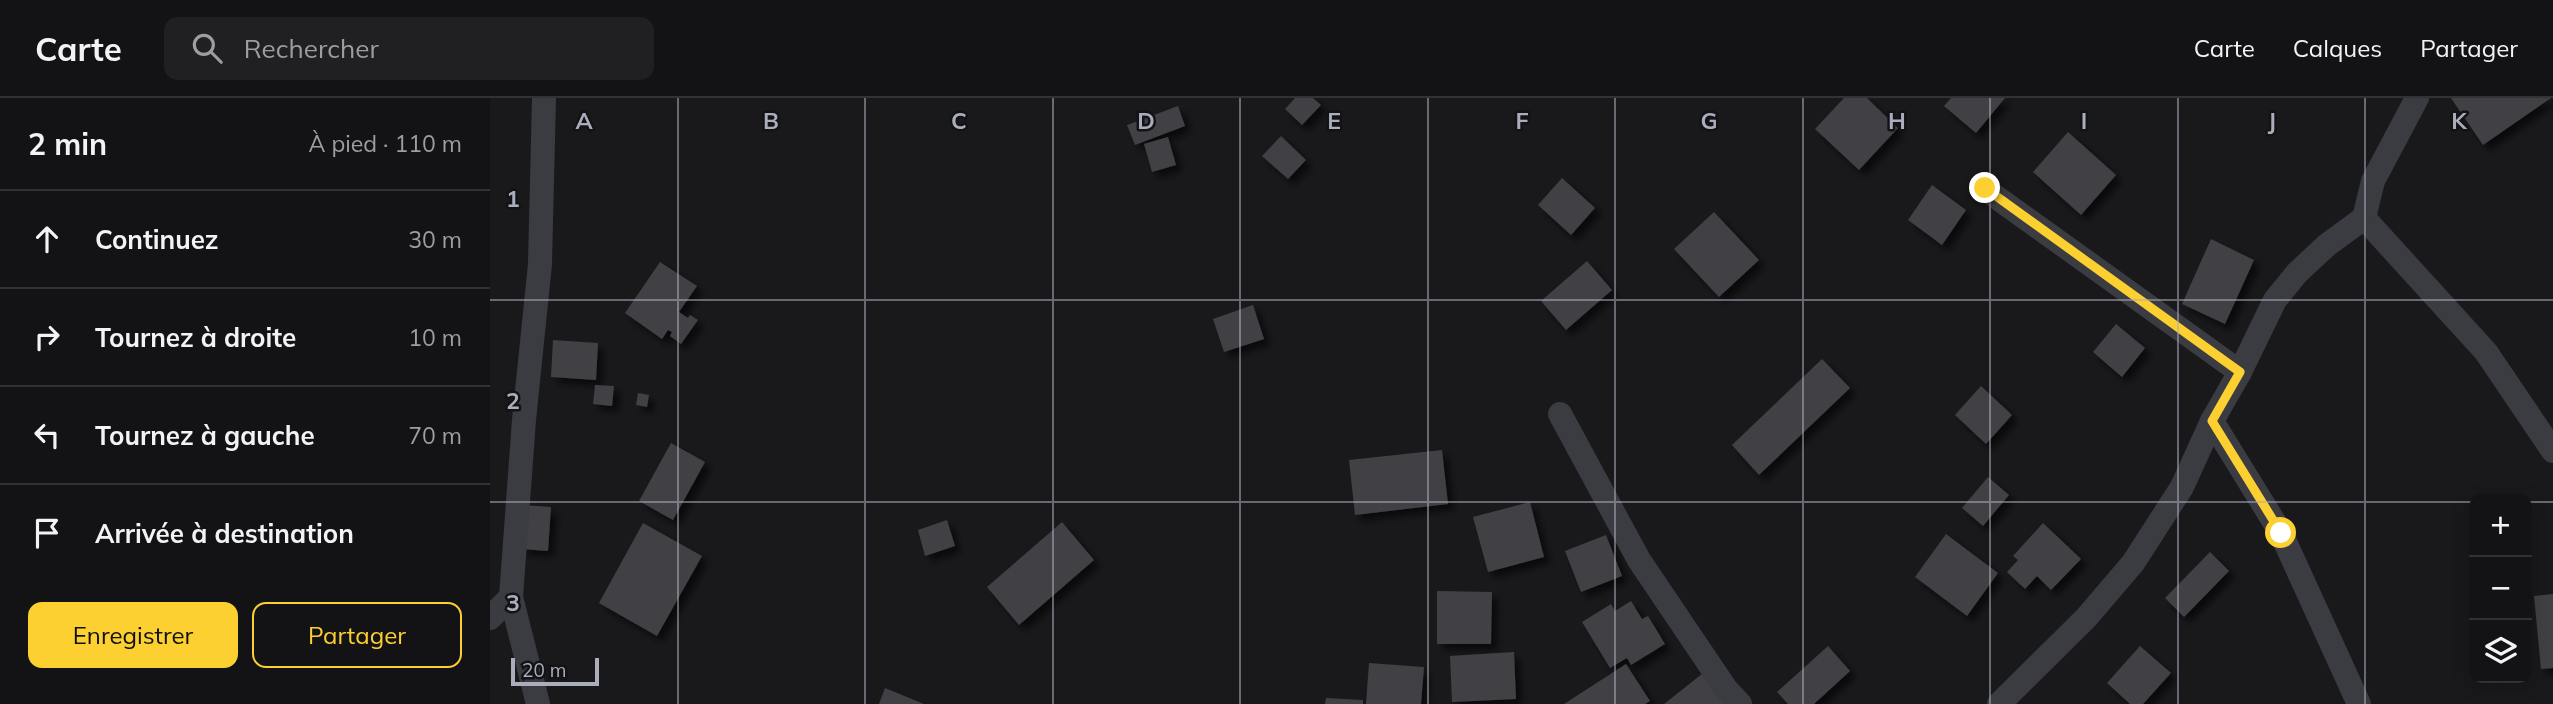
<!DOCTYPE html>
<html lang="fr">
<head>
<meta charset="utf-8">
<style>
  body { margin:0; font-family:Mulish,sans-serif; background:#202022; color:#f1f3f6 }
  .controls { position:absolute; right:21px; bottom:21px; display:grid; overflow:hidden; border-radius:14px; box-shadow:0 4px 18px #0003 }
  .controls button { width:63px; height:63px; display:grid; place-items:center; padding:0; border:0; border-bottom:2px solid #323234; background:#131214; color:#f1f3f6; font:35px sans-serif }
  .scale { position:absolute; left:21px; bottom:18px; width:88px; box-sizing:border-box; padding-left:7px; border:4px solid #aaadbb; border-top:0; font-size:19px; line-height:24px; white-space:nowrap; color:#aaadbb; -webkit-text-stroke:5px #131316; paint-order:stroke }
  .stop { position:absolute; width:21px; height:21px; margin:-16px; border:5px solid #fbd030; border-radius:50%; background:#fff }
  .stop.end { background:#fbd030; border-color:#fff; box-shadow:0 2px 7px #0008 }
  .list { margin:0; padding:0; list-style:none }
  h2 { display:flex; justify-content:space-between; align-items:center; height:91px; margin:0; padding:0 28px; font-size:30px }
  h2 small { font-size:23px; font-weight:400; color:#9d9ea0 }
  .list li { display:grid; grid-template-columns:46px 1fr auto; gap:21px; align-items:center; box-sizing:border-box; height:98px; padding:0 28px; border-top:2px solid #323234 }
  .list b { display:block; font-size:26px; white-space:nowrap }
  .list em { font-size:23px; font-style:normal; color:#9d9ea0 }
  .actions { display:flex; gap:14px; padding:21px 28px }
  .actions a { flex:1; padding:16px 0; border:2px solid #fbd030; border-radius:14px; text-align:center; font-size:24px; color:#fbd030 }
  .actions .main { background:#fbd030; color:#111 }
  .icon { flex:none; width:38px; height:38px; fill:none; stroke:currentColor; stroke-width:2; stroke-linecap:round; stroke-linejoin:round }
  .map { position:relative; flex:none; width:2063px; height:606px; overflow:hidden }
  header { display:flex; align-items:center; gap:42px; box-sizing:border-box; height:98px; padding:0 35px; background:#131214; border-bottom:2px solid #323234 }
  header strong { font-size:33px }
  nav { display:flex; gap:38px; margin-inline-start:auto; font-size:24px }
  .search { width:490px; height:63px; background:#202022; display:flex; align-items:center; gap:18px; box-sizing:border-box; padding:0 24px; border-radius:14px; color:#9d9ea0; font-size:26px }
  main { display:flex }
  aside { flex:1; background:#131214 }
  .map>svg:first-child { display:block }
  .building { fill:#404045; filter:url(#shadow) }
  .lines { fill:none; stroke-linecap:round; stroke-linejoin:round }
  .minor { stroke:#3b3b42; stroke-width:24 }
  .route { stroke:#fbd030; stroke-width:9 }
  .grid { fill:none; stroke:#aaadbb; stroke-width:2; stroke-opacity:0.55 }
  .grid-label { font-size:23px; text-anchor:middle; font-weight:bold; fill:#aaadbb; stroke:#131316; stroke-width:5; stroke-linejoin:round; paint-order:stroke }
</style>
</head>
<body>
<header>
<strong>Carte</strong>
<div class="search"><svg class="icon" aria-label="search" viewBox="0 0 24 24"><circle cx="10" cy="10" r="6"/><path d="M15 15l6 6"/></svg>Rechercher</div>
<nav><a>Carte</a><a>Calques</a><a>Partager</a></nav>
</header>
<main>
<aside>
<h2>2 min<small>À pied · 110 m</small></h2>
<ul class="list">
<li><svg class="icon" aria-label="ahead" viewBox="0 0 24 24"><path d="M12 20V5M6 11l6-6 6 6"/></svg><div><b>Continuez</b></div><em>30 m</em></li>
<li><svg class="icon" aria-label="right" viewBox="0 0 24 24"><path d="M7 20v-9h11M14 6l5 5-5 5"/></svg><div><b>Tournez à droite</b></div><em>10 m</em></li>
<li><svg class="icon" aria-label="left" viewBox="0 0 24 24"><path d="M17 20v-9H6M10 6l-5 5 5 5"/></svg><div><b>Tournez à gauche</b></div><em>70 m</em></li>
<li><svg class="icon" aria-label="arrive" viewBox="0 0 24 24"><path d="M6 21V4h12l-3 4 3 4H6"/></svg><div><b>Arrivée à destination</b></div></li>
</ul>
<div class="actions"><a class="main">Enregistrer</a><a>Partager</a></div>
</aside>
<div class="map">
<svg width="2063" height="606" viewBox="0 0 2063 606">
  <defs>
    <filter id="shadow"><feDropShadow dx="6" dy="6" stdDeviation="3.5" flood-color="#0009"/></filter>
  </defs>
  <rect width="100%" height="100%" fill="#19181b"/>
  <g class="building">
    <path d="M805,0H823L831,7L812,27L795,11Z"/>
    <path d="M1354,0H1377L1408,30L1369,72L1325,31Z"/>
    <path d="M1461,0H1515L1486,35L1454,8Z"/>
    <path d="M1961,0H2061L1993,47Z"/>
    <path d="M688,8L695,28L645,47L637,27Z"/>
    <path d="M1578,34L1626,77L1591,117L1543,74Z"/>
    <path d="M791,38L816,62L798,81L772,58Z"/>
    <path d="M678,39L686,67L662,74L654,46Z"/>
    <path d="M1072,80L1105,110L1081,137L1048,107Z"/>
    <path d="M1442,87L1476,112L1452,147L1418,122Z"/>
    <path d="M1224,114L1269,162L1229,199L1184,151Z"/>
    <path d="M1721,141L1764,162L1735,226L1692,206Z"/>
    <path d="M1097,163L1122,192L1076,232L1051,203Z"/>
    <path d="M170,164L207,188L189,214L198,220L200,217L208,222L191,246L180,238L182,234L178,232L172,241L135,215Z"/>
    <path d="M763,207L774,241L734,254L723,221Z"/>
    <path d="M1626,226L1655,250L1632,279L1603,254Z"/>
    <path d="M63,242L108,245L106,282L61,279Z"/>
    <path d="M1332,261L1360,290L1269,377L1242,347Z"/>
    <path d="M105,287L124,288L122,308L103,306Z"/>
    <path d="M1491,288L1522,317L1496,346L1465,317Z"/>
    <path d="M148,295L159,297L157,309L146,307Z"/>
    <path d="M181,345L215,364L183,422L149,403Z"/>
    <path d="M952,352L958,406L865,417L859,362Z"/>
    <path d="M1498,379L1519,397L1493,428L1472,410Z"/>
    <path d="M1040,404L1054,459L998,474L983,419Z"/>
    <path d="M33,407L61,409L58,453L31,451Z"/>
    <path d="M457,422L465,448L435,458L428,432Z"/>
    <path d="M572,424L604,462L529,527L497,489Z"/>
    <path d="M153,425L212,458L167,538L109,505Z"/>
    <path d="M1553,425L1591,461L1561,492L1547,478L1535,491L1517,474L1528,462L1523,458Z"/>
    <path d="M1456,436L1508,475L1477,518L1425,479Z"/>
    <path d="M1116,437L1132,478L1091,494L1075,453Z"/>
    <path d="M1720,454L1739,473L1694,519L1675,500Z"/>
    <path d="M947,493L1002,494L1001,546H947Z"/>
    <path d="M2063,496V570L2051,571L2044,498Z"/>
    <path d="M1141,503L1152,521L1158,518L1175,546L1141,567L1137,560L1120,570L1092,524L1121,506L1125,513Z"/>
    <path d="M1338,548L1360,573L1324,606H1298L1287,594Z"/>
    <path d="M1650,548L1681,575L1653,606H1640L1617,585Z"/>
    <path d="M1024,554L1026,601L962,604L960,558Z"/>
    <path d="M879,565L934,569L931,606H876Z"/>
    <path d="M1136,566L1160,603L1155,606H1074Z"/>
    <path d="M1217,572L1244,606H1174Z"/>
    <path d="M395,590L434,606H389Z"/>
    <path d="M836,600L873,602V606H835Z"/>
  </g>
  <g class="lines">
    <g class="minor">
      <path d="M1495,91L1750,274"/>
      <path d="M1874,120L1996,254L2063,353"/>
      <path d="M1070,316L1149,462L1236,591L1250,606"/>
      <path d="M1722,323L1791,435L1869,606"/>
      <path d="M0,520L21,499"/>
      <path d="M48,606L21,499L34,322L50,166L54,0"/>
      <path d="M1509,606L1596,520L1643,465L1692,389L1722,323L1750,274L1785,202L1807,175L1837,147L1874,120L1883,83L1927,0"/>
    </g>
  </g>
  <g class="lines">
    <path class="route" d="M1495,90L1750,274L1722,323L1791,435"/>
  </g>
  <path class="grid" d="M188,0V606M375,0V606M563,0V606M750,0V606M938,0V606M1125,0V606M1313,0V606M1500,0V606M1688,0V606M1875,0V606M0,202H2063M0,404H1984M2037,404H2063"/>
  <g class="grid-label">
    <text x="94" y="31">A</text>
    <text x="281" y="31">B</text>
    <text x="469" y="31">C</text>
    <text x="656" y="31">D</text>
    <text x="844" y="31">E</text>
    <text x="1032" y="31">F</text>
    <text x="1219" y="31">G</text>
    <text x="1407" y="31">H</text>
    <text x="1594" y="31">I</text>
    <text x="1782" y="31">J</text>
    <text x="1969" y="31">K</text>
    <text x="23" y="109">1</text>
    <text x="23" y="311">2</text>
    <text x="23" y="513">3</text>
  </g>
</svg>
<div class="controls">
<button>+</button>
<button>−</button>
<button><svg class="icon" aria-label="layers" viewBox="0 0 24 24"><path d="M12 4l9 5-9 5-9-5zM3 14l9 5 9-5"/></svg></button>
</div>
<div class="scale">20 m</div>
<div class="stop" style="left:1791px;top:435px"></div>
<div class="stop end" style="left:1495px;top:90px"></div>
</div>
</main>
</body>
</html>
